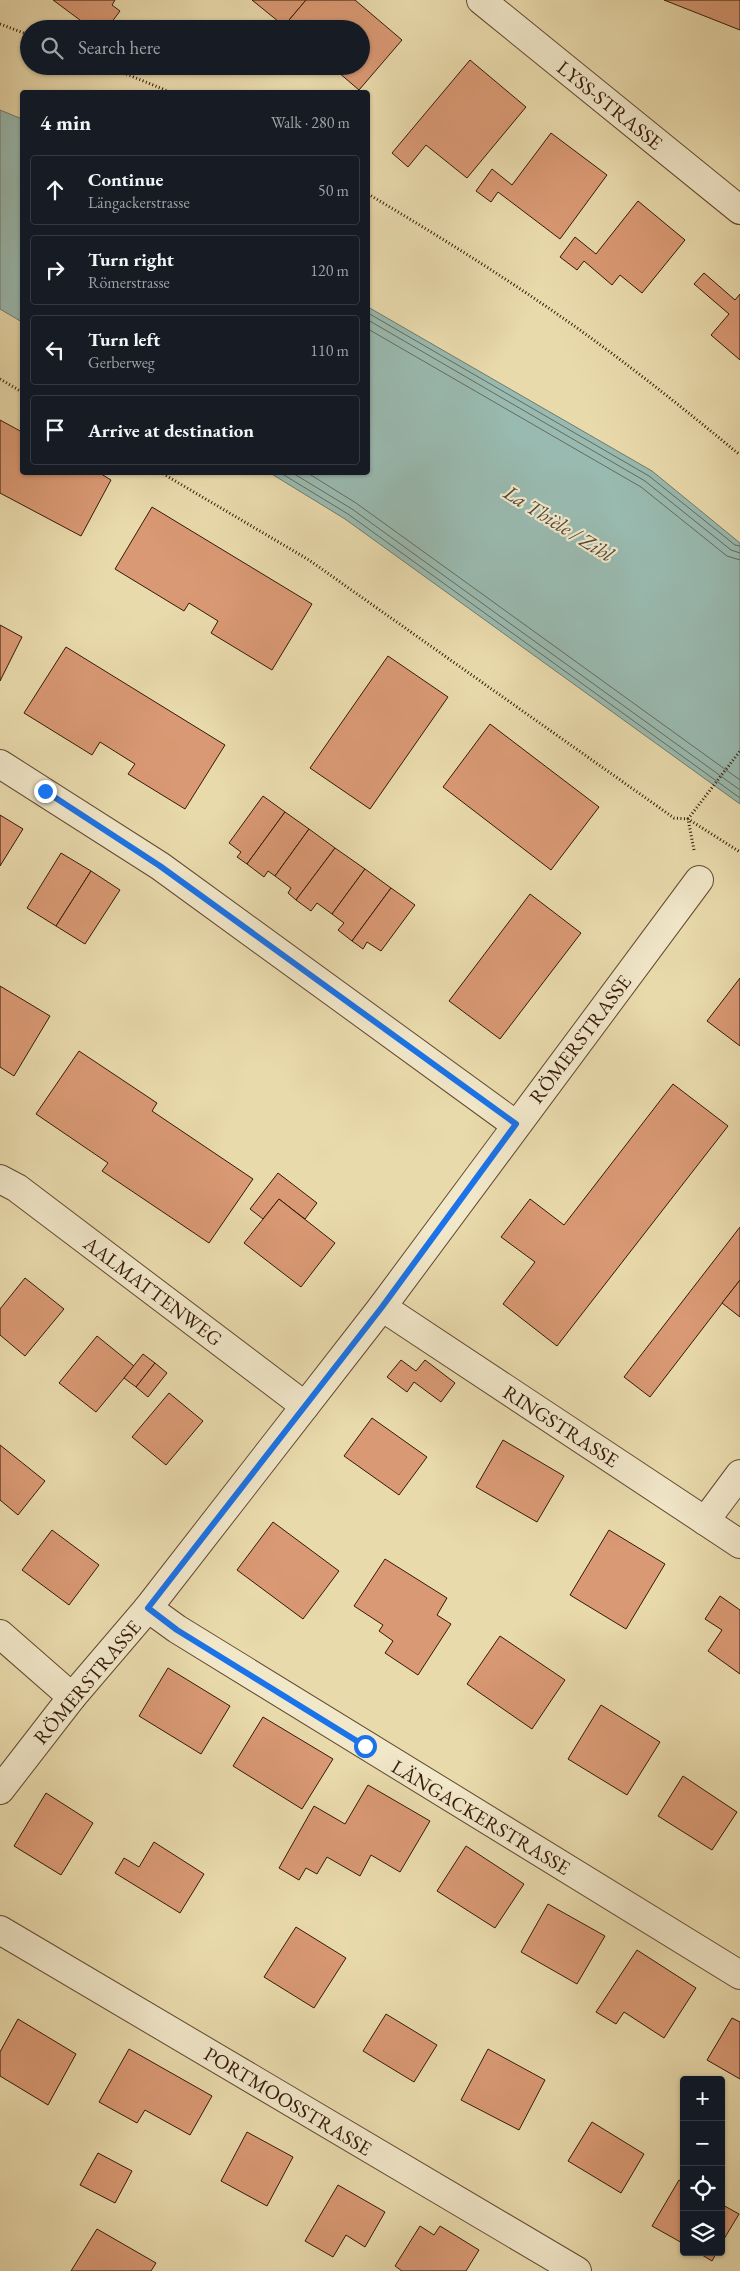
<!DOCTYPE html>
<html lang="en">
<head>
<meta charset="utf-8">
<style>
  body { margin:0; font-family:"EB Garamond",serif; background:#20242c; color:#f1f3f6 }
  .controls { position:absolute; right:15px; bottom:15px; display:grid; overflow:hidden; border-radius:5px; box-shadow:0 1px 4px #0004 }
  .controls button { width:45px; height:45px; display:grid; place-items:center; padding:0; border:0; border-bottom:1px solid #363941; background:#171b24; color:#f1f3f6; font:25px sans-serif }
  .stop { position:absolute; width:15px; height:15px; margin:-11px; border:4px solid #1a73e8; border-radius:50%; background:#fff }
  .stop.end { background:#1a73e8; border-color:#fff; box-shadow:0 1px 5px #0008 }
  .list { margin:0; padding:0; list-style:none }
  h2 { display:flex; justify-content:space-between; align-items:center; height:65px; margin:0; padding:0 20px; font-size:21px }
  h2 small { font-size:16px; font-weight:400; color:#9ea1a6 }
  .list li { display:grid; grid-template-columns:32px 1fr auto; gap:15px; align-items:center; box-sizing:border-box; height:70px; margin:0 10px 10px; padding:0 10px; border:1px solid #363941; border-radius:5px }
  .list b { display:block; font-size:19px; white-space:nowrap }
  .list p { margin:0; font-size:16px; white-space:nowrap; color:#9ea1a6 }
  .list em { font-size:16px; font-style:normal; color:#9ea1a6 }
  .icon { flex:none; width:28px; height:28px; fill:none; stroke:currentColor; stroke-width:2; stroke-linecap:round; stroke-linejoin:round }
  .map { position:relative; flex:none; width:740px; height:2271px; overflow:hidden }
  .search { position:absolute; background:#171b24; box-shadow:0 1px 4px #0004; left:20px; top:20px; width:350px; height:55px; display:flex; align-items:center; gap:12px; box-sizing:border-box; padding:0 18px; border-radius:28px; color:#9ea1a6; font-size:19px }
  .panel { position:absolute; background:#171b24; box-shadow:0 1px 4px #0004; left:20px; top:90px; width:350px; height:385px; border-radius:5px }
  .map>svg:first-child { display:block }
  .water { fill:#99bab0; stroke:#717a6c }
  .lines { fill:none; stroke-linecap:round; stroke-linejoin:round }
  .shore { stroke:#676a5c; stroke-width:1 }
  .building { fill:#d99974; stroke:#351907 }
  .minor-casing { stroke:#624930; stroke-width:30 }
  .path { stroke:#351907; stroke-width:3; stroke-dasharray:1 2.5; stroke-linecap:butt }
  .minor { stroke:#f1e7c9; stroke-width:28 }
  .route { stroke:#1a73e8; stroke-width:6 }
  .labels { text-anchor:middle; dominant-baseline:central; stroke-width:4.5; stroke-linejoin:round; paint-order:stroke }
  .street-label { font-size:20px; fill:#351907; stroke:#f1e7c9 }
  .water-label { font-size:21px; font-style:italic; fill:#53493a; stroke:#f1e7c9 }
</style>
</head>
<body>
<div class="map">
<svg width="740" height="2271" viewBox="0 0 740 2271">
  <rect width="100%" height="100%" fill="#e9daac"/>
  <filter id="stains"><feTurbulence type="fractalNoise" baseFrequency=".004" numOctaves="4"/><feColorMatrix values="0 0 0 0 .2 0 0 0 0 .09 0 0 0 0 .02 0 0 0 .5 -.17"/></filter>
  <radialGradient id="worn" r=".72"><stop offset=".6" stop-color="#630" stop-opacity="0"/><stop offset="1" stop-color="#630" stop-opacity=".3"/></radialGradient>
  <g class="water">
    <path d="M0,110L22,119V322L0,309Z"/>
    <path d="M368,307L652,471L740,543V804L345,519L270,473L368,472Z"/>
  </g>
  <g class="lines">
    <g class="shore">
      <path d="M368,313L649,476L735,545L740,546"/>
      <path d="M368,320L645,481L731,550L740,553"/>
      <path d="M368,329L641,487L727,556L740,560"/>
      <path d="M279,472L348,514L740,798"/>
      <path d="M291,472L352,509L740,790"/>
      <path d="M306,472L356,503L740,780"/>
    </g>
  </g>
  <g class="building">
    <path d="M53,0H115L112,5L120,11L111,23H105L100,29H86L88,26Z"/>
    <path d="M252,0H306L284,26Z"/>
    <path d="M306,0H355L402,40L359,90L331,66H361V29H287L284,26Z"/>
    <path d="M664,0H740V30Z"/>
    <path d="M470,60L526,107L467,178L426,145L408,167L392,153Z"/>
    <path d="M551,133L607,175L560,239L498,192L491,202L476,191L492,169L512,185Z"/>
    <path d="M638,201L685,240L642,293L620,275L612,285L584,261L577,270L560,257L575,237L596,254Z"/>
    <path d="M704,273L735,300L740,294V360L711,335L729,314L694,284Z"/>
    <path d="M0,420L22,432V472H98L111,480L81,536L0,493Z"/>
    <path d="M152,507L312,604L272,670L211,633L218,621L189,603L184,611L115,569Z"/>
    <path d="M0,625L22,637L0,681Z"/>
    <path d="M66,647L225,745L185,809L128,774L135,764L100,742L92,755L24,713Z"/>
    <path d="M388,656L448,697L370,809L310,768Z"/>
    <path d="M490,724L599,807L551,870L443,787Z"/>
    <path d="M263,796L285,812L247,864L237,857L241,852L229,843Z"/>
    <path d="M285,812L309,829L275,876L268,871L264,877L247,864Z"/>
    <path d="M0,815L23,829L0,866Z"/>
    <path d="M309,829L335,848L296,900L288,893L291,888L275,876Z"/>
    <path d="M335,848L365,869L332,914L317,903L311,911L296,900Z"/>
    <path d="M61,853L91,871L56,926L27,908Z"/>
    <path d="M365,869L391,888L352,941L338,930L344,923L332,914Z"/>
    <path d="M91,871L120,890L85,944L56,926Z"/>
    <path d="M391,888L415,905L381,951L367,942L363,949L352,941Z"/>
    <path d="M530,894L581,933L500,1039L449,1001Z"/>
    <path d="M740,978V1046L707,1021Z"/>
    <path d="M0,986L50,1016L14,1076L0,1067Z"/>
    <path d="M79,1051L157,1103L152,1111L253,1179L209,1243L102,1171L108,1163L36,1114Z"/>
    <path d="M673,1084L728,1126L557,1346L503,1304L535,1262L501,1237L530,1199L564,1225Z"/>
    <path d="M278,1173L317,1203L305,1219L279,1199L263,1219L250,1209Z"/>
    <path d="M279,1199L335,1243L301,1287L244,1243Z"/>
    <path d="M740,1227V1280L650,1397L624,1377Z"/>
    <path d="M25,1278L64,1309L25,1356L0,1335V1309Z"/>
    <path d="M740,1280V1317L722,1303Z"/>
    <path d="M97,1336L134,1366L96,1412L59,1383Z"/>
    <path d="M143,1354L155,1363L136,1387L124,1378Z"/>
    <path d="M401,1360L416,1371L425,1360L455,1383L441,1402L414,1382L407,1392L387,1377Z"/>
    <path d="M155,1363L167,1373L148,1397L136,1387Z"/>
    <path d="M169,1393L203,1421L166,1465L132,1437Z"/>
    <path d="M372,1418L427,1457L399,1495L344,1456Z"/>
    <path d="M503,1440L564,1476L537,1522L476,1487Z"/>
    <path d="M0,1445L45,1481L18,1515L0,1500Z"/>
    <path d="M273,1522L339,1571L303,1619L237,1570Z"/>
    <path d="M52,1530L99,1565L69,1605L22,1570Z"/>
    <path d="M609,1530L665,1564L626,1629L570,1595Z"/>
    <path d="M385,1559L447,1598L437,1615L451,1624L418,1675L385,1653L393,1641L379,1631L383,1625L354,1606Z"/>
    <path d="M720,1596L740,1610V1674L708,1651L722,1630L705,1619Z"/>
    <path d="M500,1636L565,1680L532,1729L467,1684Z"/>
    <path d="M168,1668L230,1706L201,1754L139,1716Z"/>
    <path d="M601,1705L660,1742L627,1795L568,1759Z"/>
    <path d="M263,1717L333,1759L302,1809L233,1766Z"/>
    <path d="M683,1776L737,1812L712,1850L658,1816Z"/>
    <path d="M368,1785L430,1821L400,1872L371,1855L360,1876L327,1857L317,1874L306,1868L299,1880L279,1868L314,1806L345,1824Z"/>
    <path d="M46,1793L93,1823L61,1875L14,1846Z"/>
    <path d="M154,1842L204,1874L180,1913L115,1873L124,1858L139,1867Z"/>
    <path d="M466,1846L524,1884L495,1928L437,1891Z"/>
    <path d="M548,1904L605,1936L577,1984L521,1952Z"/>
    <path d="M296,1927L346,1958L314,2008L264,1977Z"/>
    <path d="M637,1950L696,1988L664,2038L624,2012L616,2024L596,2012Z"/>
    <path d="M386,2014L437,2045L414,2082L363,2051Z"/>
    <path d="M732,2018L740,2022V2079L707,2060Z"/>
    <path d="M18,2019L76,2054L48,2105L0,2076V2052Z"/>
    <path d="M129,2049L212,2096L190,2135L145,2110L137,2123L99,2102Z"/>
    <path d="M488,2049L545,2080L519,2130L461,2100Z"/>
    <path d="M592,2122L644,2154L621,2193L568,2161Z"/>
    <path d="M247,2132L293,2157L267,2206L221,2181Z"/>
    <path d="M98,2153L132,2171L115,2203L80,2185Z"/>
    <path d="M679,2180L684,2182V2244L652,2226Z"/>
    <path d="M338,2185L385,2212L365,2247L346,2235L333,2257L305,2241Z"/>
    <path d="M721,2204L739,2214L721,2244Z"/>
    <path d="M420,2226L434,2235L440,2226L479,2250L466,2271H402L395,2266Z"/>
    <path d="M97,2229L156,2263L151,2271H71Z"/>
    <path d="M697,2252H717L712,2261Z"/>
  </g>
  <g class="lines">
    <g class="minor-casing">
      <g id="minor">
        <path d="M481,0L740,210"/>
        <path d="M0,764L160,866L516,1125"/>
        <path d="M0,1179L17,1188L305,1406"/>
        <path d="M382,1307L740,1544"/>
        <path d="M705,1521L740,1474"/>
        <path d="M148,1608L177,1629L740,1975"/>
        <path d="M0,1634L72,1697"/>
        <path d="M0,1790L72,1697L148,1608L382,1307L699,880"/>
        <path d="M0,1930L577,2271"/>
      </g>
    </g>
    <g class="path">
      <path d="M0,24L29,35"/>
      <path d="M107,66L170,92"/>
      <path d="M368,194C427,229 487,266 544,305C612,351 677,403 740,455"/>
      <path d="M0,379L22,392"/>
      <path d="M160,472L309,560L674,818L688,819L740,852"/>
      <path d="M694,850L688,819L740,751"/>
    </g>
    <use href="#minor" class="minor"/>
  </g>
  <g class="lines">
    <path class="route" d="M45,791L160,866L516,1124L382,1307L148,1608L177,1630L365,1746"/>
  </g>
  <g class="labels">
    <g class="street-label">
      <text transform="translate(610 105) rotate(39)">LYSS-STRASSE</text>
      <text transform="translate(580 1039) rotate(-53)">RÖMERSTRASSE</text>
      <text transform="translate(153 1291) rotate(37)">AALMATTENWEG</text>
      <text transform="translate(561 1426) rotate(33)">RINGSTRASSE</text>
      <text transform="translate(87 1682) rotate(-50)">RÖMERSTRASSE</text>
      <text transform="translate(481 1817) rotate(31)">LÄNGACKERSTRASSE</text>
      <text transform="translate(288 2101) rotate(31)">PORTMOOSSTRASSE</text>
    </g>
    <g class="water-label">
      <text transform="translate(559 523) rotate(32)">La Thièle / Zihl</text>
    </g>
  </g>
  <rect width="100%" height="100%" filter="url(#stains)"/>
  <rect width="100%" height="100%" fill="url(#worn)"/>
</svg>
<div class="controls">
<button>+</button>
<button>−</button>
<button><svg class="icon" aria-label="locate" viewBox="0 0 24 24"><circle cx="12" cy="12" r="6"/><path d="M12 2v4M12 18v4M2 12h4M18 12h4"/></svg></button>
<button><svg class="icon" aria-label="layers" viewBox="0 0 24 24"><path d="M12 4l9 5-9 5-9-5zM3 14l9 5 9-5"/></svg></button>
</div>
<div class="stop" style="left:365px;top:1746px"></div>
<div class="stop end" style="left:45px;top:791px"></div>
<div class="search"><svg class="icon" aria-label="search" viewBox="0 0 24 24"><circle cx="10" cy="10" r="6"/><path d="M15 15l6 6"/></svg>Search here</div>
<section class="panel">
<h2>4 min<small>Walk · 280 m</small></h2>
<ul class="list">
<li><svg class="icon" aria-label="ahead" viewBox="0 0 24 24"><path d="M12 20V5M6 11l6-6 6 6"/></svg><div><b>Continue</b><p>Längackerstrasse</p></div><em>50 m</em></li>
<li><svg class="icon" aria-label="right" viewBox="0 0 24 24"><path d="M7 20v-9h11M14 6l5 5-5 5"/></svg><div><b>Turn right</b><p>Römerstrasse</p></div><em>120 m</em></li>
<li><svg class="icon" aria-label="left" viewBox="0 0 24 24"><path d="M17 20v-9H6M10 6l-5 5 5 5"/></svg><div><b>Turn left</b><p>Gerberweg</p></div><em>110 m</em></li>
<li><svg class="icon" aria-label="arrive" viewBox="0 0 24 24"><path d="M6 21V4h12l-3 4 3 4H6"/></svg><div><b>Arrive at destination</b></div></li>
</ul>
</section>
</div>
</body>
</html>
